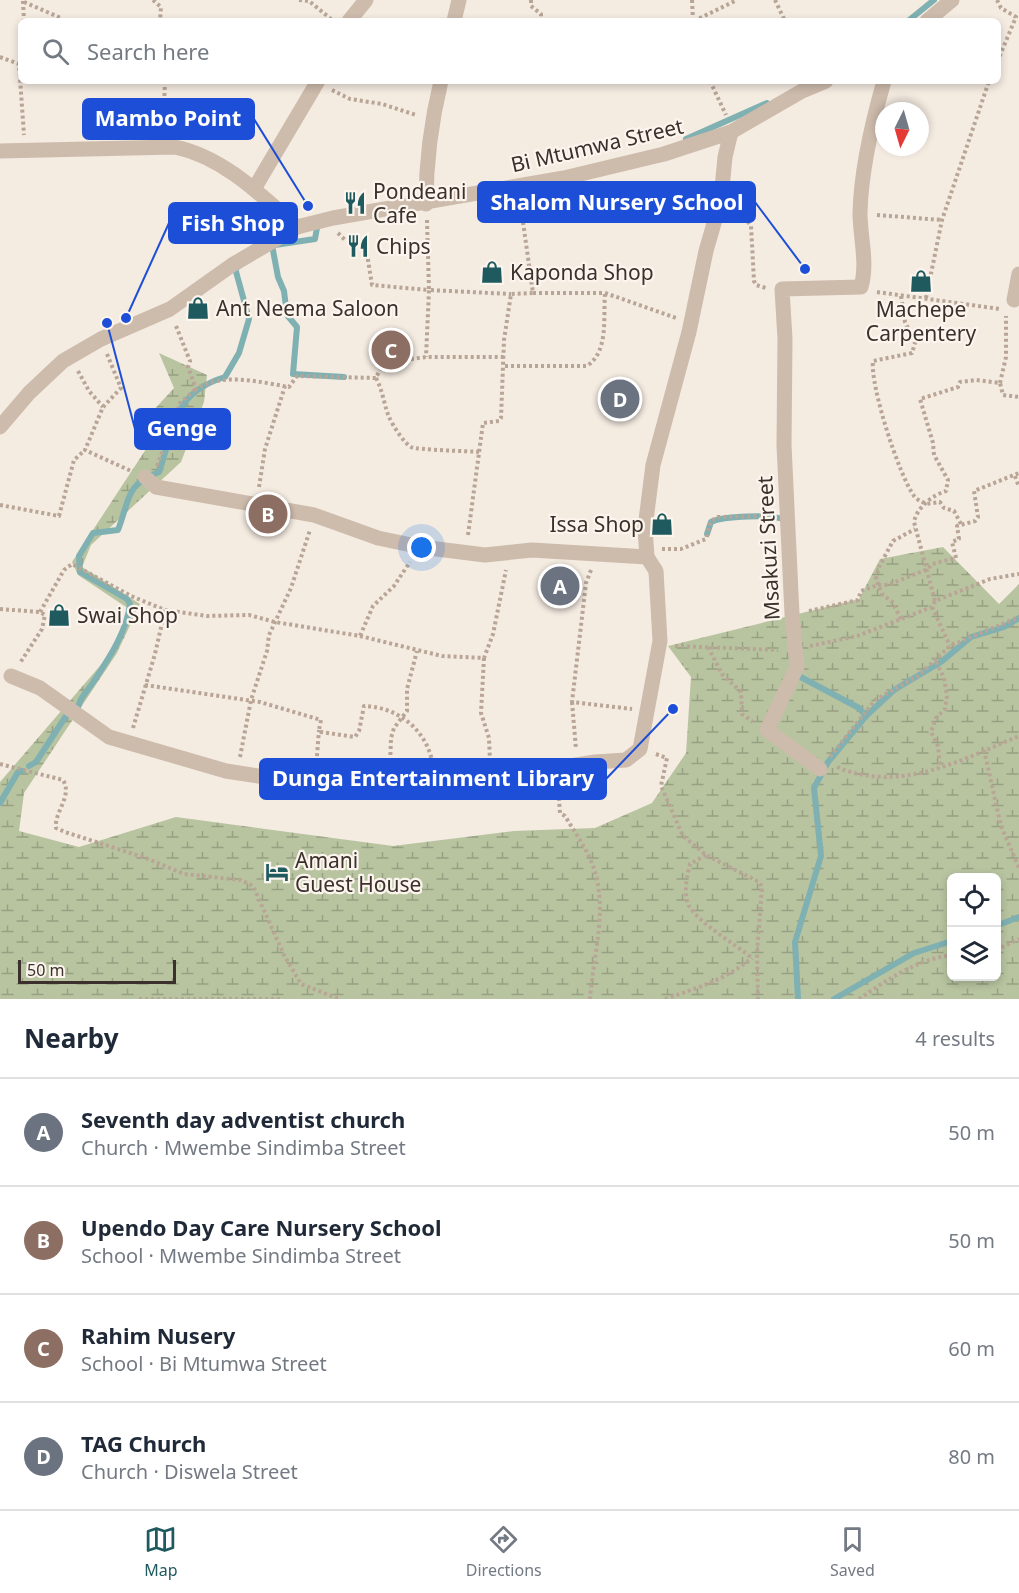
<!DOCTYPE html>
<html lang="en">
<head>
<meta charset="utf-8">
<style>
  body { margin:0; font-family:"Noto Sans",sans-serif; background:#f2f2f3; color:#1f2937 }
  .controls { position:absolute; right:18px; bottom:18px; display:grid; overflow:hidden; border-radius:9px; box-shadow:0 3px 9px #0003 }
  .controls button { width:54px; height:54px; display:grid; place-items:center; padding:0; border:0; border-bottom:2px solid #e0e1e3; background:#fff; color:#1f2937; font:30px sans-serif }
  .compass { position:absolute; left:875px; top:102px; width:54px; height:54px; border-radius:50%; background:#fff; box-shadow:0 3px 9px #0003; rotate:185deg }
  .scale { position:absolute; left:18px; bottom:15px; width:158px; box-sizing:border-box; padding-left:6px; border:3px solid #3b302b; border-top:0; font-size:16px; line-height:21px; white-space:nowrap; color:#3b302b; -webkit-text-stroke:4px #fbf5ee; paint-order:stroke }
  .you { position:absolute; left:422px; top:548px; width:21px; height:21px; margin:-15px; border:4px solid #fff; border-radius:50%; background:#1a73e8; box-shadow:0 0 0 9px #1a73e833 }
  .badge { display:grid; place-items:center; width:39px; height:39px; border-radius:50%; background:#1f5a5e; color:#fff; font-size:20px; font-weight:700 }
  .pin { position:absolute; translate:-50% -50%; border:3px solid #fff; box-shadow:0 2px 6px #0006 }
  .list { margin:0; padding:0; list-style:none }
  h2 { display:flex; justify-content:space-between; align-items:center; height:78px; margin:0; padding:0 24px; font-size:26px }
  h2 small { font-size:20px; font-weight:400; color:#747a83 }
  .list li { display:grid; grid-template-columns:39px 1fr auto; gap:18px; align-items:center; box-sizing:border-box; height:108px; padding:0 24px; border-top:2px solid #e0e1e3 }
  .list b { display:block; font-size:22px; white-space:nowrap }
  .list p { margin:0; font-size:20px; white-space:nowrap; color:#747a83 }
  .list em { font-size:20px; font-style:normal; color:#747a83 }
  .icon { flex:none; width:33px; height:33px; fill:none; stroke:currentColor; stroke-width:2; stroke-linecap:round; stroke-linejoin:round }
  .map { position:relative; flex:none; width:1019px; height:999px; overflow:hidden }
  .search { position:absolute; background:#fff; box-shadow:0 3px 9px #0003; left:18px; right:18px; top:18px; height:66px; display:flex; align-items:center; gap:15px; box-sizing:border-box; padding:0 21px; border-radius:9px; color:#747a83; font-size:22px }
  .sheet { height:510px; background:#fff }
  nav { display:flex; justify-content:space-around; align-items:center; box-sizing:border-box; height:84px; border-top:2px solid #e0e1e3; background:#fff; font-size:16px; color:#747a83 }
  nav a { display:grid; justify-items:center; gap:3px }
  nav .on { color:#1f5a5e }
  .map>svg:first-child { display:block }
  .wetland { fill:url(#wetland-marsh); fill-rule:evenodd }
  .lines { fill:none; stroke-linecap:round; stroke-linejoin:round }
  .stream { stroke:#7fb0b2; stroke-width:6 }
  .path { stroke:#b9a596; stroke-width:4; stroke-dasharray:3 3; stroke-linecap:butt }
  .minor { stroke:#cdbbac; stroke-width:15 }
  .labels { text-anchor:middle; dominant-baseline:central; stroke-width:4.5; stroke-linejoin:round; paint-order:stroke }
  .street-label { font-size:21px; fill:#3b302b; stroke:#fbf5ee }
  .poi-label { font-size:21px; fill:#3b302b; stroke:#fbf5ee; text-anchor:start }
  .leader { fill:none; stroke:#1d4ed8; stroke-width:2 }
  .callout-dot { fill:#1d4ed8; stroke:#fbf5ee; stroke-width:2 }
  .callout { fill:#1d4ed8; stroke:#1d4ed8; stroke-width:2 }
  .callout-label { font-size:22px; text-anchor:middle; font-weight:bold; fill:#fff }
</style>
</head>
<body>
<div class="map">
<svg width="1019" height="999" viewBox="0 0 1019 999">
  <defs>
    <pattern id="wetland-marsh" width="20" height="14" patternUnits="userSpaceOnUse" patternTransform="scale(1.5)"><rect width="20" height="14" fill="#b8c4a0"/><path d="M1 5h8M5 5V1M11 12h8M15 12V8" fill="none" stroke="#97a083"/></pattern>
  </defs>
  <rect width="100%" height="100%" fill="#f4ebe1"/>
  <path class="wetland" d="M159,353L207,375L204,402L181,462L91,545L82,567L140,604L117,653L24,793L19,831L79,847L176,817L393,846L514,831L595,828L652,803L686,753L691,677L668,646L859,599L880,559L943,547L999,604L1019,584V999H0V782L111,653L129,609L78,575L72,562L150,443L151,413L174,388ZM952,878H996V976H952Z"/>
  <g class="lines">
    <g class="stream">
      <path d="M908,21L934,0"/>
      <path d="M686,139L767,103"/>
      <path d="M272,245L278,277L284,291L287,315L297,327L293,374L344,377"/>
      <path d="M275,245L315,239L318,222"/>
      <path d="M707,534L711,522C722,516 775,514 785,520"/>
      <path d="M795,674L859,708L866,716"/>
      <path d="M29,766L36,762L66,716L77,713C78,699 87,692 94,681C109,658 127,631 130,604L127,599L80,572L79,556L93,533L118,530C130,499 125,485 159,472C175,425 173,393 225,377L239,353L249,319L235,268L238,267"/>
      <path d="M0,803L18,772L23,771"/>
      <path d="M996,926L1019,917"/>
      <path d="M798,999L795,942L821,856L814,788L828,762L866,716L894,690L941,662L971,637L1004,627L1019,618"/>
      <path d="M834,999L914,953L952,941"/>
    </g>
    <g class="path">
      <path d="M153,0L161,7L160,21"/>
      <path d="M299,0L309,1L331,19"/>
      <path d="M531,0V6L541,14V21"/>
      <path d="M692,0L693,21"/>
      <path d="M775,0L785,21"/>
      <path d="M997,0L1001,8L1016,17L998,60"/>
      <path d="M23,1L24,21"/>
      <path d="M24,2L61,18"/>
      <path d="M694,21L737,0"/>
      <path d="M0,57L19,64L24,135"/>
      <path d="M20,64L21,45"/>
      <path d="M165,81L164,106L187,113L235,120"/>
      <path d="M710,81L726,115"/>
      <path d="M332,90L350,99L382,104L416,115"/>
      <path d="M163,132L164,106"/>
      <path d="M737,207L751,226L754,281L756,285L766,288"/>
      <path d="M877,215L942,220"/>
      <path d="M427,220L429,290L511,294"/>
      <path d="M338,233L345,240L365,241L372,285L429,290L426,357"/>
      <path d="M877,292L1000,309"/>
      <path d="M533,293H605L676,318"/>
      <path d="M901,296L905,322L915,343L912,353L873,361C870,386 899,475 914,496C917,500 921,501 926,504L940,502L944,508L954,511L961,524"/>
      <path d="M926,298L942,220L989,81"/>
      <path d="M176,326L190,361L188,367L196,389C222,372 260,382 289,387L297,376L376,378L383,363L426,357H504"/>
      <path d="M107,354L121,388L103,407L85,450L131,471"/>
      <path d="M505,366H587C609,351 603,318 605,293"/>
      <path d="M78,371L89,391L103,407"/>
      <path d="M376,378C383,391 384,405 389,417C393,426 404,443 411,447C417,450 469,451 481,452"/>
      <path d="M1000,383L1006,357V316"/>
      <path d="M157,466L180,403L196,389"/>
      <path d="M1015,476L1019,487"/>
      <path d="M259,487L265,449L285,386"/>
      <path d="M0,505L59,516L74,460L85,450"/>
      <path d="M468,535L483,423L499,421L501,418L504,340L511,294L533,293L520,201"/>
      <path d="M662,549H681L706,539L711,521L718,517L772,516"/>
      <path d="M591,570L586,583L572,702L632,709"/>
      <path d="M935,601L914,522C917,507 933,495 946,491L948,480L934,455L933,443L920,399L958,387L960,382L976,380L1000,383L1003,395L1019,397"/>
      <path d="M932,607L950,646"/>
      <path d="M0,609L40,612L45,615L42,629L20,663"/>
      <path d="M809,611L858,600L861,591L878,585H888L928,569L932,564L956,558L952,542L959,539L957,526L975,521L978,517L974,491L1019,473"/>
      <path d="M40,612L64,570L72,564L131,596L165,610L207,616L249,615L275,622L360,636L373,606L394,586L410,562"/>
      <path d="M901,619L892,602L882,594L876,579L879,567L893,541L915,529"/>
      <path d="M360,636L442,656L484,658L493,634L506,570"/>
      <path d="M675,646L778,650"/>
      <path d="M810,646L857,636L932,607L935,601L990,579L1019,574"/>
      <path d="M708,647L722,674L741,692L742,714L753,722"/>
      <path d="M484,658L481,713L489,738L490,761"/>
      <path d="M936,662L944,678L947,696L945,709L936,718L931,732L938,746L940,767"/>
      <path d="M145,685L260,702L321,720L319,730L321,732L355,737L359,731L364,706C399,707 428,731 433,766"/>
      <path d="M572,702L576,749"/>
      <path d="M133,728L155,654L165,610"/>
      <path d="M984,750L1001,826L1019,868"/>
      <path d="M656,754L667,758L661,786L683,836L706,855L759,882L762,887L757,953L758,999"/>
      <path d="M240,757L251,700L267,651L269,635L291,588L310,530"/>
      <path d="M830,757L875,700L918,676L950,646L1019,617"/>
      <path d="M0,764L63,780C73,796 54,812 56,828L65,832L146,858L184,874L241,880L253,886L284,955L301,984L339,999"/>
      <path d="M390,767L391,738L394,728L407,711V689L417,651"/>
      <path d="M837,767C900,794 961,760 1019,736"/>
      <path d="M316,768L319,730"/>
      <path d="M558,786L560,813L565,816C574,831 584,845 591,861C610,904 593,955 590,999"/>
      <path d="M706,855L690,864C687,876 683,894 689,906C700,924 735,944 752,958"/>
      <path d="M996,950L1019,939"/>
      <path d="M139,999H280"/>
      <path d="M665,999C699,987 723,981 752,958"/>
      <path d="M859,999C887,980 917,959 952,955"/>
    </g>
    <g class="minor">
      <path d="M349,21L366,0"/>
      <path d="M454,21L459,0"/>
      <path d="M927,21L952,0"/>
      <path d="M0,151L175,147C223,157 260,194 297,227"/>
      <path d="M254,189L318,81"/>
      <path d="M426,204C426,161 431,122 441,81"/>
      <path d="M1014,300L1019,274"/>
      <path d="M0,427L29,393L63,361L101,339L170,309L232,265L297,227L333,218L564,178L664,154L731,132L802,91L826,81"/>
      <path d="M145,477L156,487L314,515L378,538L421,547L485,555L532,550L647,557"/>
      <path d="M11,676L40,688L109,737L226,771L310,784L434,783L507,776L595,762L626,760L640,749L660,641L656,571L647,557L645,528L653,465L689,332L706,251L721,199L725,157L731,132"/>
      <path d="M820,769L767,730L797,667L792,614L784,445L785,339L782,289L861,287C868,263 860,237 860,213C861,169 872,123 884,81"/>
    </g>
  </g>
  <defs>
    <g id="restaurant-bare" transform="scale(1.8)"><path d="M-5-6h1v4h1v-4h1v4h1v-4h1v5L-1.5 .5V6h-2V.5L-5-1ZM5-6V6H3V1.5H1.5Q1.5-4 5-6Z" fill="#1f5a5e" stroke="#fbf5ee" stroke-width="2.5" paint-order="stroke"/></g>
    <g id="shop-bare" transform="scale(1.8)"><path d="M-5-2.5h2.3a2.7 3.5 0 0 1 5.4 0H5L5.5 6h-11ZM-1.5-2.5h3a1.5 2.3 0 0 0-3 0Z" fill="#1f5a5e" stroke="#fbf5ee" stroke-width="2.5" paint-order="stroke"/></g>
    <g id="hotel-bare" transform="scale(1.8)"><path d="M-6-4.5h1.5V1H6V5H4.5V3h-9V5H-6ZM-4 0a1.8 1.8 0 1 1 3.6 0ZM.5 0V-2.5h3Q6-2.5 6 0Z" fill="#1f5a5e" stroke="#fbf5ee" stroke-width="2.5" paint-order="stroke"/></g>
  </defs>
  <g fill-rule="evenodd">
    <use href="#restaurant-bare" x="355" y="203"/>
    <use href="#restaurant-bare" x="358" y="246"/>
    <use href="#shop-bare" x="492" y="272"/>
    <use href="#shop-bare" x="921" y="281"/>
    <use href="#shop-bare" x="198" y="308"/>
    <use href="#shop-bare" x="662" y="524"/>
    <use href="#shop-bare" x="59" y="615"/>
    <use href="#hotel-bare" x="277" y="872"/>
  </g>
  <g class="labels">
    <g class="street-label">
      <text transform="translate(597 145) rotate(-13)">Bi Mtumwa Street</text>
      <text transform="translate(768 548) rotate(-93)">Msakuzi Street</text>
    </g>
    <g class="poi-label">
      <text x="373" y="191">Pondeani<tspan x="373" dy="24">Cafe</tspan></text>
      <text x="376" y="246">Chips</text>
      <text x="510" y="272">Kaponda Shop</text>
      <text x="216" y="308">Ant Neema Saloon</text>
      <text x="921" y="309" text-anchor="middle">Machepe<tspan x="921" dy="24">Carpentery</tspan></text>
      <text x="644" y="524" text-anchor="end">Issa Shop</text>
      <text x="77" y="615">Swai Shop</text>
      <text x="295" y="860">Amani<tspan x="295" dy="24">Guest House</tspan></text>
    </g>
  </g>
  <path class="leader" d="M308 206L254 119M805 269L755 202M126 318L169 223M107 323L135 429M673 709L606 779"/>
  <g class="callout-dot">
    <circle cx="308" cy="206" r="6"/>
    <circle cx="805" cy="269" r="6"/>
    <circle cx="126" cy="318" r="6"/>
    <circle cx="107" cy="323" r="6"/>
    <circle cx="673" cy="709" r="6"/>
  </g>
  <g class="callout">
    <rect x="83" y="99" width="171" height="40" rx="6"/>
    <rect x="478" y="182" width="277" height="40" rx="6"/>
    <rect x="169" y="203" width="128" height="40" rx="6"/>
    <rect x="135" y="409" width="95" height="40" rx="6"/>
    <rect x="260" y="759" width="346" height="40" rx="6"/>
  </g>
  <g class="callout-label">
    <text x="168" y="126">Mambo Point</text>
    <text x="617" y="210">Shalom Nursery School</text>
    <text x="233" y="231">Fish Shop</text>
    <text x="182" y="436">Genge</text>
    <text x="433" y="786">Dunga Entertainment Library</text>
  </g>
</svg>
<div class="controls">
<button><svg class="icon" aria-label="locate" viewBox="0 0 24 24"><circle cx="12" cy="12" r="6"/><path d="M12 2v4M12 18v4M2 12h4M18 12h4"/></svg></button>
<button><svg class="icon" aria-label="layers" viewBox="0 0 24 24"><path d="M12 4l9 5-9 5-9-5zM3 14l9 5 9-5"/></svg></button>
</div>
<svg class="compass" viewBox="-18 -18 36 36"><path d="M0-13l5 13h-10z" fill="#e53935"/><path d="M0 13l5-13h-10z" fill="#747a83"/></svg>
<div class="scale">50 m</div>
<div class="you"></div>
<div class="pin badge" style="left:560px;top:586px;background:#6b7280">A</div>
<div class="pin badge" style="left:268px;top:514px;background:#8d6e63">B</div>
<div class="pin badge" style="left:391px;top:350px;background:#8d6e63">C</div>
<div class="pin badge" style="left:620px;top:399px;background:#6b7280">D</div>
<div class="search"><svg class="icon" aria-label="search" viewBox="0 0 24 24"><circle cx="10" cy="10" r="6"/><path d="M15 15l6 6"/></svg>Search here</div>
</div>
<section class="sheet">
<h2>Nearby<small>4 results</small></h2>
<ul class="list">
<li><span class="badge" style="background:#6b7280">A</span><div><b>Seventh day adventist church</b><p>Church · Mwembe Sindimba Street</p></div><em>50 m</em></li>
<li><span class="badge" style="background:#8d6e63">B</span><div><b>Upendo Day Care Nursery School</b><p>School · Mwembe Sindimba Street</p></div><em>50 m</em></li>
<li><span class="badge" style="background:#8d6e63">C</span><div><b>Rahim Nusery</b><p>School · Bi Mtumwa Street</p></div><em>60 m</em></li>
<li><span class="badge" style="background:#6b7280">D</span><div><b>TAG Church</b><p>Church · Diswela Street</p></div><em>80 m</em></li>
</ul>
</section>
<nav>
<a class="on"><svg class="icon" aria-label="map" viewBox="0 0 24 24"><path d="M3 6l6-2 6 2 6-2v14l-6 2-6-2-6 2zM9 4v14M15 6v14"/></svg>Map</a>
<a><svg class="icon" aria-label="directions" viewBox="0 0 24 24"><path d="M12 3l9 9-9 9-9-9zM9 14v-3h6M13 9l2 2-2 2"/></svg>Directions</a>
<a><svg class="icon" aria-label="saved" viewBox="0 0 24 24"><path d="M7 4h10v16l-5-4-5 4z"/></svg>Saved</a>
</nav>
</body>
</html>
